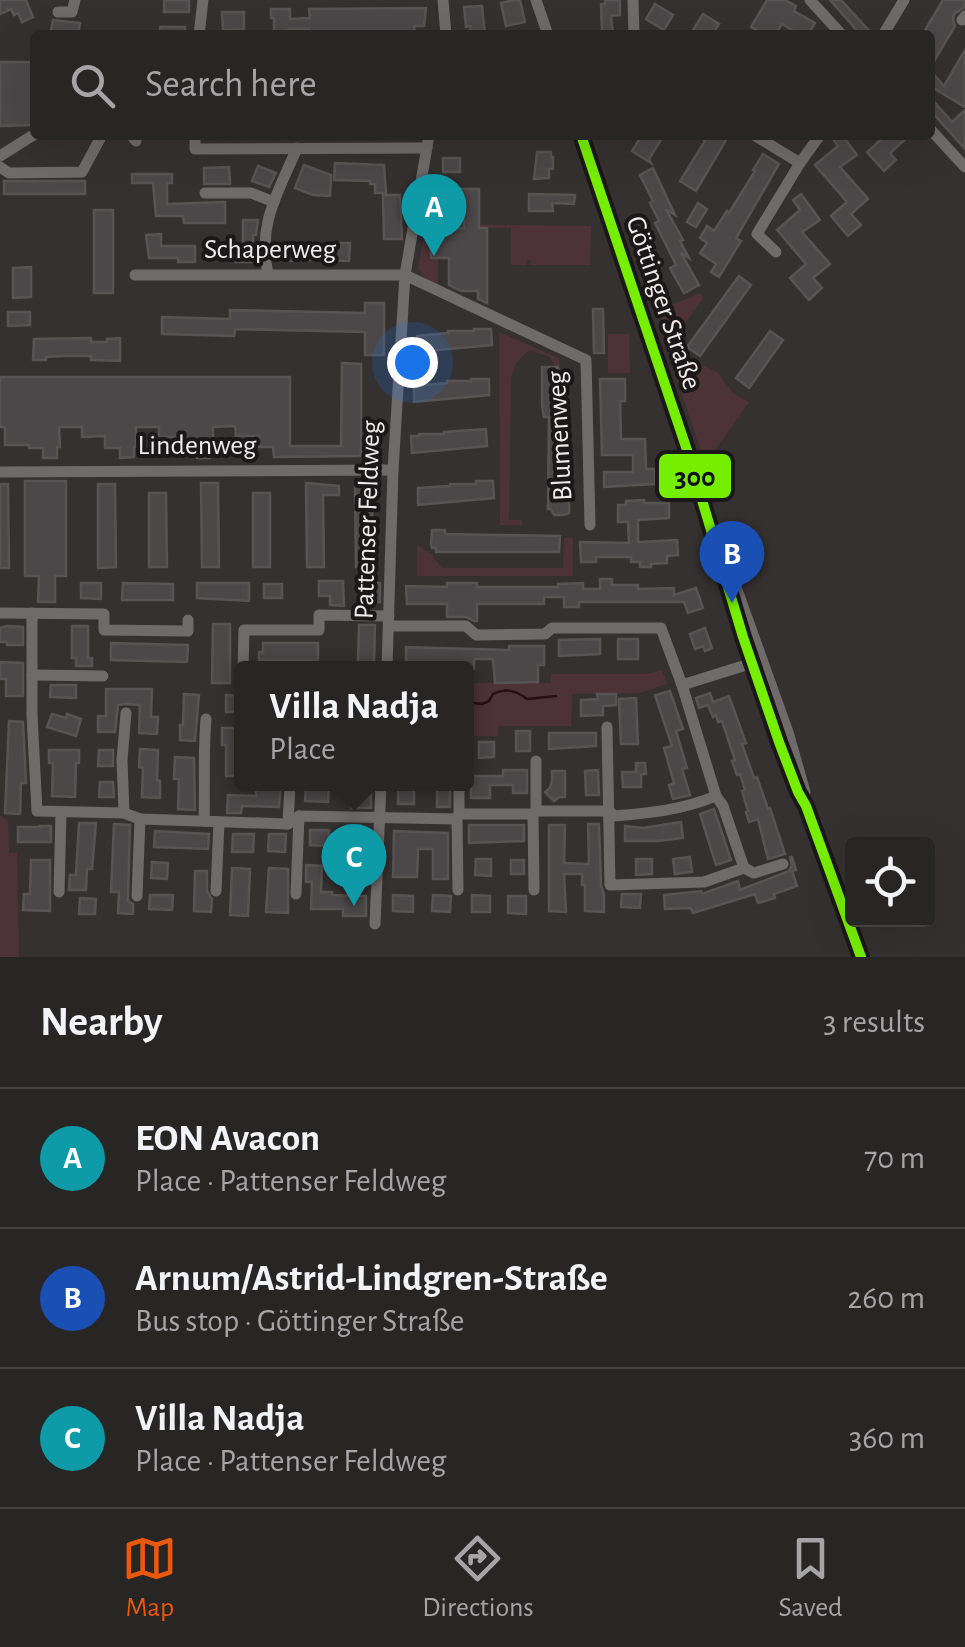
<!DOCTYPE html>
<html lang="en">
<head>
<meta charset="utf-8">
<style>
  body { margin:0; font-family:"Alegreya Sans",sans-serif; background:#302d2d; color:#f1f3f6 }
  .controls { position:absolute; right:30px; bottom:30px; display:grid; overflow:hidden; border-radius:10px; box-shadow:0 10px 40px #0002 }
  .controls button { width:90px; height:90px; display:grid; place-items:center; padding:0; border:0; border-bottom:2px solid #444242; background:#282525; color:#f1f3f6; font:50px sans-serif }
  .you { position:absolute; left:412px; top:362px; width:35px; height:35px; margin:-25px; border:8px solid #fff; border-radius:50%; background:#1a73e8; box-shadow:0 0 0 15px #1a73e833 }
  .badge { display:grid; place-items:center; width:65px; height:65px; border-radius:50%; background:#ea580c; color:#fff; font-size:32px; font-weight:700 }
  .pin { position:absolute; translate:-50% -82px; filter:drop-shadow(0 2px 5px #0008) }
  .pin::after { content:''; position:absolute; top:52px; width:35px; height:30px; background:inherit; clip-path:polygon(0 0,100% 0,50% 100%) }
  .popup { position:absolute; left:234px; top:661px; width:240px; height:130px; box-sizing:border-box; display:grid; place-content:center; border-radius:10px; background:#282525; filter:drop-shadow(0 2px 8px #0005); font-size:32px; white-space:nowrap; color:#a5a5a7 }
  .popup b { font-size:38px; color:#f1f3f6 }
  .popup::after { content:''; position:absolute; left:50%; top:100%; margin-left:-20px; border:20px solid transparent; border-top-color:#282525 }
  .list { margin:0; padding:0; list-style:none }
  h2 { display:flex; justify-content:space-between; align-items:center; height:130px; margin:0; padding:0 40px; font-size:42px }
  h2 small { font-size:32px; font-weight:400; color:#a5a5a7 }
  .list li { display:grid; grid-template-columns:65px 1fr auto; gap:30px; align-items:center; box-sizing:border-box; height:140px; padding:0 40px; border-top:2px solid #444242 }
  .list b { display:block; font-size:38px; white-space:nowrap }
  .list p { margin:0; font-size:32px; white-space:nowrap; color:#a5a5a7 }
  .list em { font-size:32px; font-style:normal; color:#a5a5a7 }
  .icon { flex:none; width:55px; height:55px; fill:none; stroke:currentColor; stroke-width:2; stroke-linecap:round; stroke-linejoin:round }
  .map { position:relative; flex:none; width:965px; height:957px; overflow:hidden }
  .search { position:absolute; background:#282525; box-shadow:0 10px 40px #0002; left:30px; right:30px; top:30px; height:110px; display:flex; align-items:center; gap:25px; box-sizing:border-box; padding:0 35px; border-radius:10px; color:#a5a5a7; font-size:38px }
  .sheet { height:550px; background:#282525 }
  nav { display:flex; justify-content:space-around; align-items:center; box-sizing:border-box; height:140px; border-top:2px solid #444242; background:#282525; font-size:28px; color:#a5a5a7 }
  nav a { display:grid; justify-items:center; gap:5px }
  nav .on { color:#ea580c }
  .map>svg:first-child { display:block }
  .green { fill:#4d3337 }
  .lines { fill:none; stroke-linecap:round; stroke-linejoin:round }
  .stream { stroke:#290e14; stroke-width:2.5 }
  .building { fill:#4c4748; stroke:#585454; stroke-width:2.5 }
  .minor { stroke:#706b6b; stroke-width:11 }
  .bus-1-casing { stroke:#1c1819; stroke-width:18 }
  .bus-1 { stroke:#76ee00; stroke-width:10 }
  .labels { text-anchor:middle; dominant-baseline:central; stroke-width:8; stroke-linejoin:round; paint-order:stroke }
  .street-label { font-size:28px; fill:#f0eaeb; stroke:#1c1819 }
  .line-badge { stroke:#1c1819; stroke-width:4 }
  .pale-badge-label { font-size:28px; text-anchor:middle; font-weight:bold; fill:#111 }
</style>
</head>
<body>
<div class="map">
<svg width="965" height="957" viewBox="0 0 965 957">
  <rect width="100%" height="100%" fill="#363131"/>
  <g class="green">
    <path d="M426,224L591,226L590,265H531L530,260H527L526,265H511V228H431V257L438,258V286L426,280L418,269Z"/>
    <path d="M701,293L703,298L670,345L659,310Z"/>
    <path d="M499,332L559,358L560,366H555L550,357L529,350L516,363L511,377L509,520H522V525H500Z"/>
    <path d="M608,334H629L630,373H608Z"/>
    <path d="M681,355L718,373L733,393L749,402L705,464L670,359Z"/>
    <path d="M564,538H573V576H417V545L431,554L442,568H563Z"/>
    <path d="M662,670L667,684L640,693L572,694L571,726H499L498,736H467V683H550L551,674H647Z"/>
    <path d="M0,815L8,821L9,853H17L19,957H0Z"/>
  </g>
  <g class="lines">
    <path class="stream" d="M466,702L482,704L489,701L493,694C506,688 515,690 527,699L556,696"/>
  </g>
  <g class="building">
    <path d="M0,0H26L33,17L22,22L18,13L14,15L11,9L0,14Z"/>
    <rect x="164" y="0" width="25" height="12"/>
    <path d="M515,0H520L525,22L506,26L501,3Z"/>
    <path d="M605,0H620V15L611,16L613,35H602L601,4H605Z"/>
    <path d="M767,0H785L796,6L794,11L815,23L808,35H800L782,24L775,35H765L751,27Z"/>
    <path d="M830,0H841L873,35H861Z"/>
    <path d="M943,0H965V7L954,14L953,20L955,26L930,68V35H922Z"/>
    <path d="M655,4L673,15L664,30L646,19Z"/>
    <path d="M482,6L485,35H471L470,26L466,27L464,7Z"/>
    <path d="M426,8L424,26H414L415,32L359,31V33L330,34L310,33L309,29H290L286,31V35H274V18H271V9H290V19L310,18L309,9Z"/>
    <path d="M222,12H244V29L223,30Z"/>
    <path d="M703,14L719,24L712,35H692L695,31L693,30Z"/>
    <path d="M53,20L80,23L78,35H50Z"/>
    <rect x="160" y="27" width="25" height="8"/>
    <path d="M965,50V107L930,86V70L944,86Z"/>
    <path d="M0,62H33L34,125L0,126Z"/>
    <path d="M930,97L952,122L965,110V149L930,110Z"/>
    <path d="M642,135H664L649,159L651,163L632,151Z"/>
    <path d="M697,135H729L696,191L680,181L705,141Z"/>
    <path d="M830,135H842L857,155L840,167L868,199L851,214L861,225L848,236L831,216L847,202L815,165L838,146Z"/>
    <path d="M886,135H910L890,153L896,160L884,171L867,152Z"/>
    <path d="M537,152H551V157H553V169H549V178L534,179Z"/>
    <path d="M763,154L779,164L736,238L741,241L719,277L711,272L716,264L700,253L707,243L700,238L707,226L714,231L727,211L729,213L755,171L753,170Z"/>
    <rect x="443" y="158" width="17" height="14"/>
    <path d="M335,163L384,165L386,193H375V184H370V181L334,180Z"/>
    <path d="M304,165L331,175L330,196L313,195L295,188Z"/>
    <path d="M258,166L276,173L269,187L252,181Z"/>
    <path d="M229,167L230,184H204V168Z"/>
    <path d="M653,168L675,215L666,209L683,240L680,241L689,258L681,253L699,285L684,293L670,268L676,265L655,223L659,221L650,203L653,201L640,175Z"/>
    <path d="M132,174H172V183H167V204L225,202V223H184L183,216H156L153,183H132Z"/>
    <rect x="4" y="181" width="81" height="13"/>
    <path d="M453,189H479V228H487V303L478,299V291H461L449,285V258H431L430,228H437V209L446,208V228H464V206H453Z"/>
    <path d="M529,194L575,195L574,204L552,203L553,211H529Z"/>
    <path d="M801,194L820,220L802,232L830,264L813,278L822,288L809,300L790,278L806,264L777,230L800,210L793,200Z"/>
    <path d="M383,195H400L402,239H384Z"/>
    <path d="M698,203L707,209L696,227L687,222Z"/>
    <rect x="94" y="210" width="19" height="83"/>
    <path d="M243,220H258L256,235H253V262H236V246H243Z"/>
    <path d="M161,234V246H195V262H178V258H149L146,235Z"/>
    <path d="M335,243H350L349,261L309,260V245H335Z"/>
    <path d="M277,247L293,248L292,261L276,260Z"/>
    <path d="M31,267V297L13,298V268Z"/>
    <path d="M739,276L751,285L700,356L687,347Z"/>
    <path d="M365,303H384V355H365V332L235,329L234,336L162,334V317L230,319V310L365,313Z"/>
    <path d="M593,309H603L604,353H594Z"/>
    <path d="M8,312H30V325L8,326Z"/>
    <path d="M474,329H491L492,345L417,352V336L448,333V331H474Z"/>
    <path d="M770,331L783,340L749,388L736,378Z"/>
    <path d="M91,338V342H107V339L120,338V361L91,360V356H61L46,357V360H33L34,339Z"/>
    <path d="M342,363L361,364V456L274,457L273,447H259V436H236L235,426L213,427V447H210V458H197V448H182V437H159V427H136V447H134V457L120,458V448H105V436L82,437V427H59L60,447H57V458H43V448H29V445H5V427H0V377H290V446H341Z"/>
    <path d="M542,367H558L560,378V416H565L567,427V500H569V513L563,515H554L551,509H548L549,417H544L542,406Z"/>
    <path d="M471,379H489V395L414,402V386L447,383V381H471Z"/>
    <path d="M600,379H625V401H620L621,439H645L646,469H655V484L604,487V472H633V455H602Z"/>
    <path d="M486,429L487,446L412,453L411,436H419V434H444V432Z"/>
    <path d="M25,481H66V576H55V602H38L39,576H25Z"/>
    <path d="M476,481H493L494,498L418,505V488L450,486V484H476Z"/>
    <path d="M201,483H218L219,567H202Z"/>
    <path d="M306,483L339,486V495H323L324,567H307Z"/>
    <path d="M355,483H372L373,567H356Z"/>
    <path d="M0,484H8L9,568H0Z"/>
    <path d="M98,484H115L116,567L98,568Z"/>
    <path d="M149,493H166L167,567H149Z"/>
    <rect x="253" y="493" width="17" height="74"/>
    <path d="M644,500V503H669V518L638,520V542L677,540L678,555L667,556V563L651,564V567H640V562H631V557H596V562H581L580,542L629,543L628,522H618V505H626V501Z"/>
    <path d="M432,530H445V534L560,536L559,552H436V548H432L431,545Z"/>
    <path d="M600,579H612V585H638V589L674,588V595L696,588L703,608L688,613L684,602H579V607H564V597H544V604H477V621H474L466,617H447V604H407L406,586L447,587V583H477V587H558V584L583,583V589H600Z"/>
    <path d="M319,581H343L344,606L330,605V596H319Z"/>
    <path d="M81,583H101V599L81,598Z"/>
    <path d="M123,583L173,584V600H122Z"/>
    <path d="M197,583H249V601L197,598Z"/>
    <rect x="363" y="583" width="17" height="19"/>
    <rect x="264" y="584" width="18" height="14"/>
    <path d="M213,624H230V683H212Z"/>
    <path d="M359,625H375L374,664L358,663Z"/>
    <path d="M7,626L23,627V645H7V642H0V628Z"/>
    <path d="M72,626H88V658H92V666H76V658H72Z"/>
    <path d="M705,628L712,648L705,651L703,646L695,649L690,634Z"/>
    <path d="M600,639V654L559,656V640Z"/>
    <rect x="618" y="639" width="20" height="20"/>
    <path d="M111,643L188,645L187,662L111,660Z"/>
    <path d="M263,643H318V660H259V652H263Z"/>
    <path d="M509,646H544V665H538V682L495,683L493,659H474V669L457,668V666H406V647L509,650Z"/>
    <path d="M0,662L23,663V696H6V679H0Z"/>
    <path d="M51,685H76V698L50,697Z"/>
    <path d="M106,689H152L151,717H158L157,734L139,733L140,705L126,704L118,705L115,732H98V716H106Z"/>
    <path d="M670,691L683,729L676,731L687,768L682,769L690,795L673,799L669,785L674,783L664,748L672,746L655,695Z"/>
    <path d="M710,693L713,702L729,696L746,743L742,744L754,778L757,777L768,809L770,808L785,854L768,859L758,819L749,822L746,812L748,811L742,791L745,790L740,774L737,775L732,761L735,760L722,721L718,722L716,715L713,717L708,705L699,708L696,698Z"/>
    <path d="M184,694L199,695L195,741L180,740V725H183Z"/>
    <path d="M597,694H616V705L603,706V715L581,716V700L598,699Z"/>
    <path d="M226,695L242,696V712H226Z"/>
    <path d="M636,698L638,744H621L619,699Z"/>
    <path d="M52,714L66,718L67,714L81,719L76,736L47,727Z"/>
    <path d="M9,721L23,722L26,783H21L20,814L5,813Z"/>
    <path d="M222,728H239L238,759H242V776H226V745H222Z"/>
    <rect x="516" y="731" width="14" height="20"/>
    <path d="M549,733H596V746L549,749Z"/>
    <path d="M479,742H494V757L479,758Z"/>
    <path d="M140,749L158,750L157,780L160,781V798L142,797L143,768L139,767Z"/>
    <path d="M49,750H79V763H76L75,797L52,796L53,763H49Z"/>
    <path d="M99,750H113V766H98Z"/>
    <path d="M175,757L194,758L195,810L178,809L179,779H174Z"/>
    <path d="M636,763H645L646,774H641V787H623L622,772H636Z"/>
    <path d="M503,770H527V793H513V785H490V798H471V776H503Z"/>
    <path d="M598,770L599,795H586L585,771Z"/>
    <path d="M552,771H565V797H559L554,801L545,792L550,788L552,781Z"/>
    <path d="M100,782H113L114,797H99Z"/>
    <path d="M256,784H281L279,807L242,806L241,813H227L228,795L256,796Z"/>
    <path d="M306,784L329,785L328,802L305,801Z"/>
    <rect x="398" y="784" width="16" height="20"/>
    <rect x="437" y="784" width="13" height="23"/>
    <path d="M352,788L371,789V808H351Z"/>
    <path d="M714,809L731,860L716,865L700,814Z"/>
    <path d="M681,822L683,838L658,841H625V826L643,828Z"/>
    <path d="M79,823H96L92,869H87L86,890H69L70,875H76Z"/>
    <path d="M114,824L130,825L128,896V901L133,904V914L118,913L119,892H111Z"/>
    <path d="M588,824H599L601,885L604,895V912L585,911V885H582V874H564L566,912L549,911V825H565L564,863L589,864Z"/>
    <path d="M469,825H524V841L469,843Z"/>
    <path d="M40,826H51V842H18V827H40Z"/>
    <path d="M310,830H329L328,846L310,845Z"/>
    <path d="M155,831L209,834L208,849L154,847Z"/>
    <path d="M394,831L448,833V879H433V849H418L417,877H393Z"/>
    <path d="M233,834H254L253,852H232Z"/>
    <path d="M269,834H286L285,852L268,851Z"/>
    <path d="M348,835H367L365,879L351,878L352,852H348Z"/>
    <path d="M690,857L692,872L675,874L673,859Z"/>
    <path d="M790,857H792L796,870L792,871L797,886L774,894L775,898L758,903L755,894L693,913L691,908L665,909L664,895L701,891L702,894L738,881L740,890L789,871L792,865Z"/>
    <path d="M476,859H491V876L475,875Z"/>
    <path d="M636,859H652V874L636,875Z"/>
    <path d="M31,860H50V911L23,910L24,894H30Z"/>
    <rect x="511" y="860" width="13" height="14"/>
    <path d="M152,862L168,863L167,879L151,878Z"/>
    <path d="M306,865L322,866L321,892H332V895L366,896V916H343V909H311L312,882H306Z"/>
    <path d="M232,868L250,869L248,916L230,915Z"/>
    <path d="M269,868L288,869V913L266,912Z"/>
    <path d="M195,871H207V891L212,899L211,912L194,911Z"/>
    <path d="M622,894H641L640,908L621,907Z"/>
    <path d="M150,895H173L172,910L149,909Z"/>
    <path d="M393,895L413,896V912L393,911Z"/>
    <path d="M433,895L451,896L450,912L432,911Z"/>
    <path d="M472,895L490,896V912H472Z"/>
    <path d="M508,896H526V914L508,913Z"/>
    <path d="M80,898L96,899L95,914H79Z"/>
  </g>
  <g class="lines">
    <g class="minor">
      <path d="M443,0L446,35"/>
      <path d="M536,0L548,35"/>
      <path d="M633,0L634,35"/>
      <path d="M810,0L842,35"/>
      <path d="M58,12H72L75,0"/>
      <path d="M962,20L965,16"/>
      <path d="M199,35L203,0"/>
      <path d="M883,35L904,0"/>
      <path d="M930,129L965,167"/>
      <path d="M131,135L136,141"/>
      <path d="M195,135V149L427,148"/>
      <path d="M581,135L687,450L743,637L779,742L798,792L806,806L861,957"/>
      <path d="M754,135L800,163"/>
      <path d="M0,156L35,134"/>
      <path d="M0,167L9,173L82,172L102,135"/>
      <path d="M205,193H251L274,202"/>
      <path d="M776,252L757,234L800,163L820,135"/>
      <path d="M268,274C257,224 278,193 297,148"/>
      <path d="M135,275H405L586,360L590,525"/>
      <path d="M0,472L393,470"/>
      <path d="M726,559L788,732L805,792"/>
      <path d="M0,613L104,614V630L188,631V620"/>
      <path d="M32,613V715L37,811L124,813L140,819L288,824L299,816L457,819L459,814H533L536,811H609L614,816C650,813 682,810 716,796L682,685L661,628H552L545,634L476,635L466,626H389"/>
      <path d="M243,668L244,630H319V615L389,616"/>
      <path d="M387,668L393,470L405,275L429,135"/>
      <path d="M32,675L103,676"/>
      <path d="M682,685L759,661"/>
      <path d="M607,727L610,885L704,882L744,868L723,806L716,796"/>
      <path d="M536,811V761"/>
      <path d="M124,813L122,760L126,713"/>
      <path d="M459,814V784"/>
      <path d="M533,814L534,890"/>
      <path d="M457,819L458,890"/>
      <path d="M204,821C205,787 203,754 206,719"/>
      <path d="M288,824L290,784"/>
      <path d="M744,868L754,873L783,864"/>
      <path d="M216,891L219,822"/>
      <path d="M59,892L61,812"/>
      <path d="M296,894L299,816"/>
      <path d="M137,896L140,819"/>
      <path d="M375,924L381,784"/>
    </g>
    <g class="bus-1-casing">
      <path id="bus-1" d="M581,135L687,450L743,637L779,742L798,792L806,806L861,957"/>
    </g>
    <use href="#bus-1" class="bus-1"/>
  </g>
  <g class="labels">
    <g class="street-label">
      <text x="270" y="250">Schaperweg</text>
      <text transform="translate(663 303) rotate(71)">Göttinger Straße</text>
      <text transform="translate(560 436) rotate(-93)">Blumenweg</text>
      <text x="197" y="446">Lindenweg</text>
      <text transform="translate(368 520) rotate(-88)">Pattenser Feldweg</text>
    </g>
  </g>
  <rect class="line-badge" x="657" y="452" width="76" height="48" rx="10" fill="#76ee00"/>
  <g class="pale-badge-label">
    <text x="695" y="486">300</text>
  </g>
</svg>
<div class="controls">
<button><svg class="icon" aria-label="locate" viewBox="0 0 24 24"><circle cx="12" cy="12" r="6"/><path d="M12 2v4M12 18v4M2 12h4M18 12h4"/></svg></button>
</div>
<div class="you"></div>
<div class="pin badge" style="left:434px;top:256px;background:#0f9aa8">A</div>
<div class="pin badge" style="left:732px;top:603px;background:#1a4fb4">B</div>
<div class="pin badge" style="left:354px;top:906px;background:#0f9aa8">C</div>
<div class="popup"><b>Villa Nadja</b>Place</div>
<div class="search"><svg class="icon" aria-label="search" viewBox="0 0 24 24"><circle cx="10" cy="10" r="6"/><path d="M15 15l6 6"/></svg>Search here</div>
</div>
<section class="sheet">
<h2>Nearby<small>3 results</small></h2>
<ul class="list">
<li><span class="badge" style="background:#0f9aa8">A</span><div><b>EON Avacon</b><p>Place · Pattenser Feldweg</p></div><em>70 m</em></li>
<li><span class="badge" style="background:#1a4fb4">B</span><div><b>Arnum/Astrid-Lindgren-Straße</b><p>Bus stop · Göttinger Straße</p></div><em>260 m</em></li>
<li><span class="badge" style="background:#0f9aa8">C</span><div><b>Villa Nadja</b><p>Place · Pattenser Feldweg</p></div><em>360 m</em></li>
</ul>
</section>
<nav>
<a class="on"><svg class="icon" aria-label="map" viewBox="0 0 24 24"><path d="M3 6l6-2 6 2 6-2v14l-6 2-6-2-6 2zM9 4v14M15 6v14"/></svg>Map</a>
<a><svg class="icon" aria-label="directions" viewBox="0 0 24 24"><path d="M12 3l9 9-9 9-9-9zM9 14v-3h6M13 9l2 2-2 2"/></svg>Directions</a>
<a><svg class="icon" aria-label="saved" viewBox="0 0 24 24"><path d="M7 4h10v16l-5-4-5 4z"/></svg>Saved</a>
</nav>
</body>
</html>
